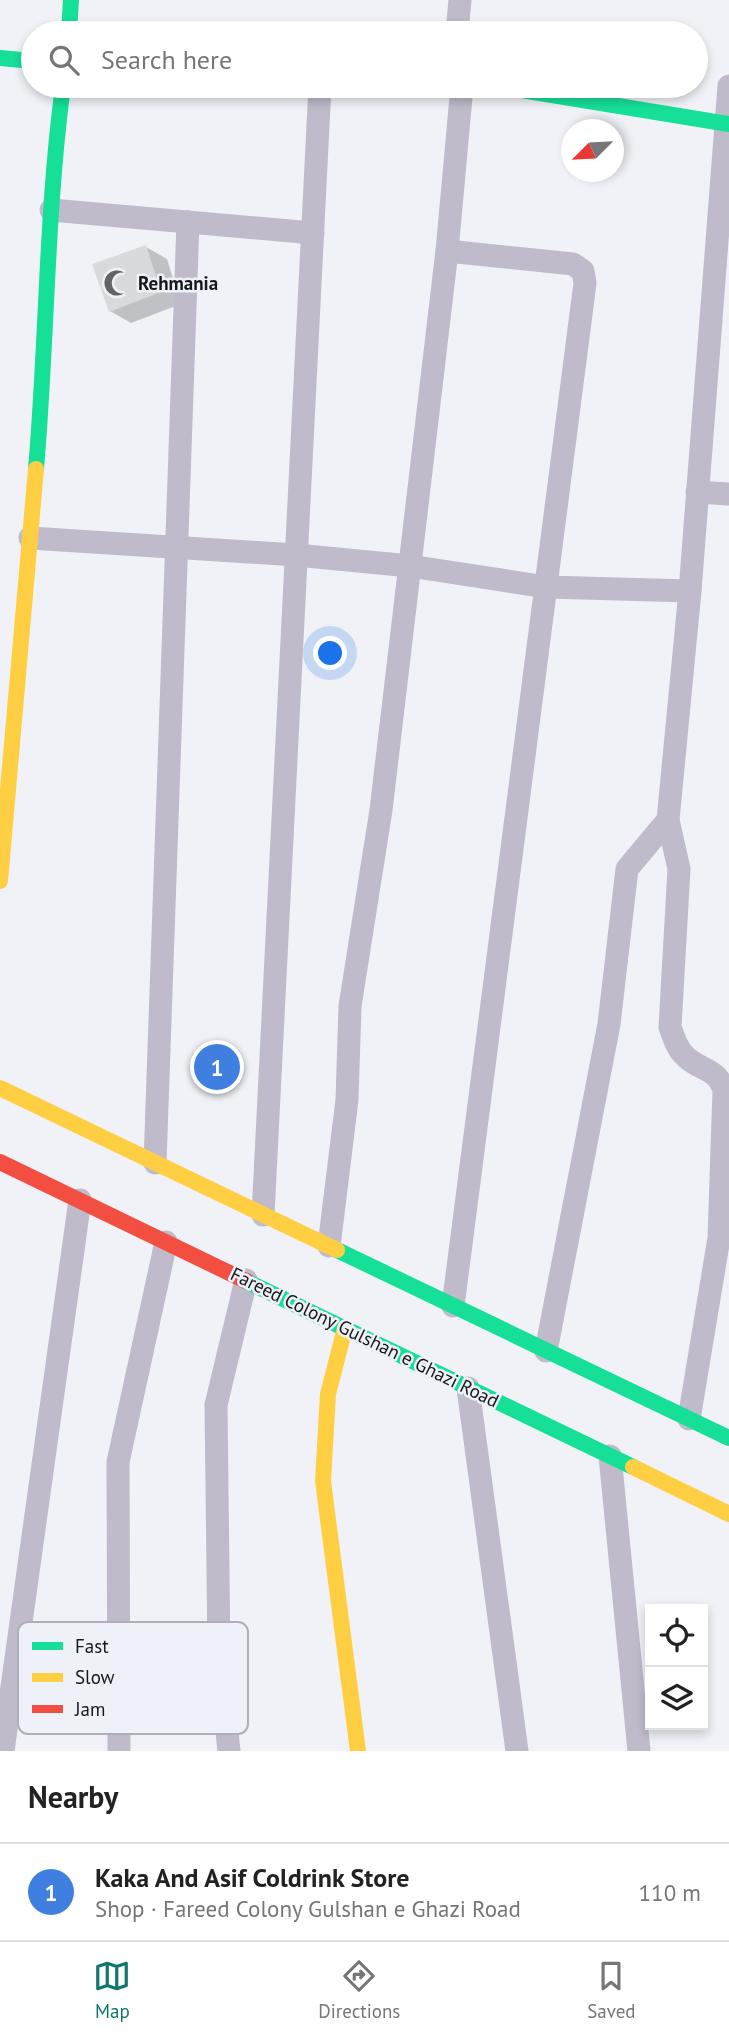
<!DOCTYPE html>
<html lang="en">
<head>
<meta charset="utf-8">
<style>
  body { margin:0; font-family:"PT Sans",sans-serif; background:#f6f6f6; color:#222 }
  .controls { position:absolute; right:21px; bottom:21px; display:grid; overflow:hidden; border-radius:0px; box-shadow:0 4px 10px #0003 }
  .controls button { width:63px; height:63px; display:grid; place-items:center; padding:0; border:0; border-bottom:2px solid #e0e0e0; background:#fff; color:#222; font:35px sans-serif }
  .compass { position:absolute; left:561px; top:119px; width:63px; height:63px; border-radius:50%; background:#fff; box-shadow:0 4px 10px #0003; rotate:246deg }
  .you { position:absolute; left:331px; top:654px; width:24px; height:24px; margin:-18px; border:5px solid #fff; border-radius:50%; background:#1a73e8; box-shadow:0 0 0 10px #1a73e833 }
  .badge { display:grid; place-items:center; width:46px; height:46px; border-radius:50%; background:#0f766e; color:#fff; font-size:23px; font-weight:700 }
  .pin { position:absolute; translate:-50% -50%; border:4px solid #fff; box-shadow:0 2px 7px #0006 }
  .list { margin:0; padding:0; list-style:none }
  h2 { display:flex; justify-content:space-between; align-items:center; height:91px; margin:0; padding:0 28px; font-size:30px }
  h2 small { font-size:23px; font-weight:400; color:#767676 }
  .list li { display:grid; grid-template-columns:46px 1fr auto; gap:21px; align-items:center; box-sizing:border-box; height:98px; padding:0 28px; border-top:2px solid #e0e0e0 }
  .list b { display:block; font-size:26px; white-space:nowrap }
  .list p { margin:0; font-size:23px; white-space:nowrap; color:#767676 }
  .list em { font-size:23px; font-style:normal; color:#767676 }
  .icon { flex:none; width:38px; height:38px; fill:none; stroke:currentColor; stroke-width:2; stroke-linecap:round; stroke-linejoin:round }
  .map { position:relative; flex:none; width:729px; height:1751px; overflow:hidden }
  .search { position:absolute; background:#fff; box-shadow:0 4px 10px #0003; left:21px; right:21px; top:21px; height:77px; display:flex; align-items:center; gap:18px; box-sizing:border-box; padding:0 24px; border-radius:38px; color:#767676; font-size:26px }
  .sheet { height:189px; background:#fff }
  nav { display:flex; justify-content:space-around; align-items:center; box-sizing:border-box; height:98px; border-top:2px solid #e0e0e0; background:#fff; font-size:19px; color:#767676 }
  nav a { display:grid; justify-items:center; gap:4px }
  nav .on { color:#0f766e }
  .map>svg:first-child { display:block }
  .shadow { fill:#0003 }
  .building { fill:#d9dadd }
  .lines { fill:none; stroke-linecap:round; stroke-linejoin:round }
  .street { stroke:#bfbbca; stroke-width:23 }
  .fast { stroke:#16e098; stroke-width:16 }
  .slow { stroke:#ffcf43; stroke-width:16 }
  .jam { stroke:#f24e42; stroke-width:16 }
  .labels { text-anchor:middle; dominant-baseline:central; stroke-width:5; stroke-linejoin:round; paint-order:stroke }
  .poi-label { font-size:19px; font-weight:bold; fill:#17181b; stroke:#eff1f9; text-anchor:start }
  .street-label { font-size:19px; fill:#17181b; stroke:#eff1f9 }
  .key { fill:#eff1f9; stroke:#aeb0b6; stroke-width:2 }
  .key-label { font-size:19px; fill:#17181b }
</style>
</head>
<body>
<div class="map">
<svg width="729" height="1751" viewBox="0 0 729 1751">
  <rect width="100%" height="100%" fill="#f1f2f7"/>
  <path class="shadow" d="M146,247L167,259L181,304L131,323L110,311Z"/>
  <path class="building" d="M146,245L161,292L109,312L92,264Z"/>
  <g class="lines">
    <g class="street">
      <path d="M457,33L460,0"/>
      <path d="M51,210L313,233"/>
      <path d="M447,251L573,264L583,271L585,283L453,1306"/>
      <path d="M697,492L729,494"/>
      <path d="M30,538L296,555L410,566L546,587L690,591"/>
      <path d="M668,820L690,591L729,86"/>
      <path d="M155,1163L188,222"/>
      <path d="M263,1215L320,86"/>
      <path d="M329,1246L347,1100L350,1006L381,810L447,251L462,86"/>
      <path d="M546,1351L609,1024L627,869L668,820L679,869L670,1027C674,1038 677,1049 686,1057C701,1071 717,1068 724,1090L719,1238L689,1419"/>
      <path d="M468,1388L517,1751"/>
      <path d="M610,1456L639,1751"/>
      <path d="M3,1751L80,1200"/>
      <path d="M119,1751L118,1462L166,1242"/>
      <path d="M229,1751L219,1656L216,1405L246,1280"/>
    </g>
    <g class="fast">
      <path d="M69,33L71,0"/>
      <path d="M0,58L33,61"/>
      <path d="M497,86L729,124"/>
      <path d="M36,469C47,342 46,213 63,86"/>
      <path d="M337,1250L729,1438"/>
      <path d="M246,1281L633,1467"/>
    </g>
    <g class="slow">
      <path d="M0,881L36,469"/>
      <path d="M0,1088L337,1250"/>
      <path d="M345,1328L328,1394L323,1481L358,1751"/>
      <path d="M633,1467L729,1514"/>
    </g>
    <path class="jam" d="M0,1162L246,1281"/>
  </g>
  <defs>
    <g id="mosque-bare" transform="scale(2.1)"><path d="M3.5-4.9A6 6 0 1 0 3.5 4.9A5 5 0 1 1 3.5-4.9Z" fill="#636468" stroke="#eff1f9" stroke-width="2.5" paint-order="stroke"/></g>
  </defs>
  <g fill-rule="evenodd">
    <use href="#mosque-bare" x="117" y="283"/>
  </g>
  <g class="labels">
    <g class="poi-label">
      <text x="138" y="283">Rehmania</text>
    </g>
    <g class="street-label">
      <text transform="translate(365 1337) rotate(26)">Fareed Colony Gulshan e Ghazi Road</text>
    </g>
  </g>
  <rect x="18" y="1622" width="230" height="112" rx="10" class="key"/>
  <rect x="32" y="1642" width="31" height="8" fill="#16e098"/>
  <rect x="32" y="1673" width="31" height="9" fill="#ffcf43"/>
  <rect x="32" y="1705" width="31" height="8" fill="#f24e42"/>
  <g class="key-label">
    <text x="75" y="1653">Fast</text>
    <text x="75" y="1684">Slow</text>
    <text x="75" y="1716">Jam</text>
  </g>
</svg>
<div class="controls">
<button><svg class="icon" aria-label="locate" viewBox="0 0 24 24"><circle cx="12" cy="12" r="6"/><path d="M12 2v4M12 18v4M2 12h4M18 12h4"/></svg></button>
<button><svg class="icon" aria-label="layers" viewBox="0 0 24 24"><path d="M12 4l9 5-9 5-9-5zM3 14l9 5 9-5"/></svg></button>
</div>
<svg class="compass" viewBox="-18 -18 36 36"><path d="M0-13l5 13h-10z" fill="#e53935"/><path d="M0 13l5-13h-10z" fill="#767676"/></svg>
<div class="you"></div>
<div class="pin badge" style="left:217px;top:1067px;background:#3f7fe0">1</div>
<div class="search"><svg class="icon" aria-label="search" viewBox="0 0 24 24"><circle cx="10" cy="10" r="6"/><path d="M15 15l6 6"/></svg>Search here</div>
</div>
<section class="sheet">
<h2>Nearby<small></small></h2>
<ul class="list">
<li><span class="badge" style="background:#3f7fe0">1</span><div><b>Kaka And Asif Coldrink Store</b><p>Shop · Fareed Colony Gulshan e Ghazi Road</p></div><em>110 m</em></li>
</ul>
</section>
<nav>
<a class="on"><svg class="icon" aria-label="map" viewBox="0 0 24 24"><path d="M3 6l6-2 6 2 6-2v14l-6 2-6-2-6 2zM9 4v14M15 6v14"/></svg>Map</a>
<a><svg class="icon" aria-label="directions" viewBox="0 0 24 24"><path d="M12 3l9 9-9 9-9-9zM9 14v-3h6M13 9l2 2-2 2"/></svg>Directions</a>
<a><svg class="icon" aria-label="saved" viewBox="0 0 24 24"><path d="M7 4h10v16l-5-4-5 4z"/></svg>Saved</a>
</nav>
</body>
</html>
